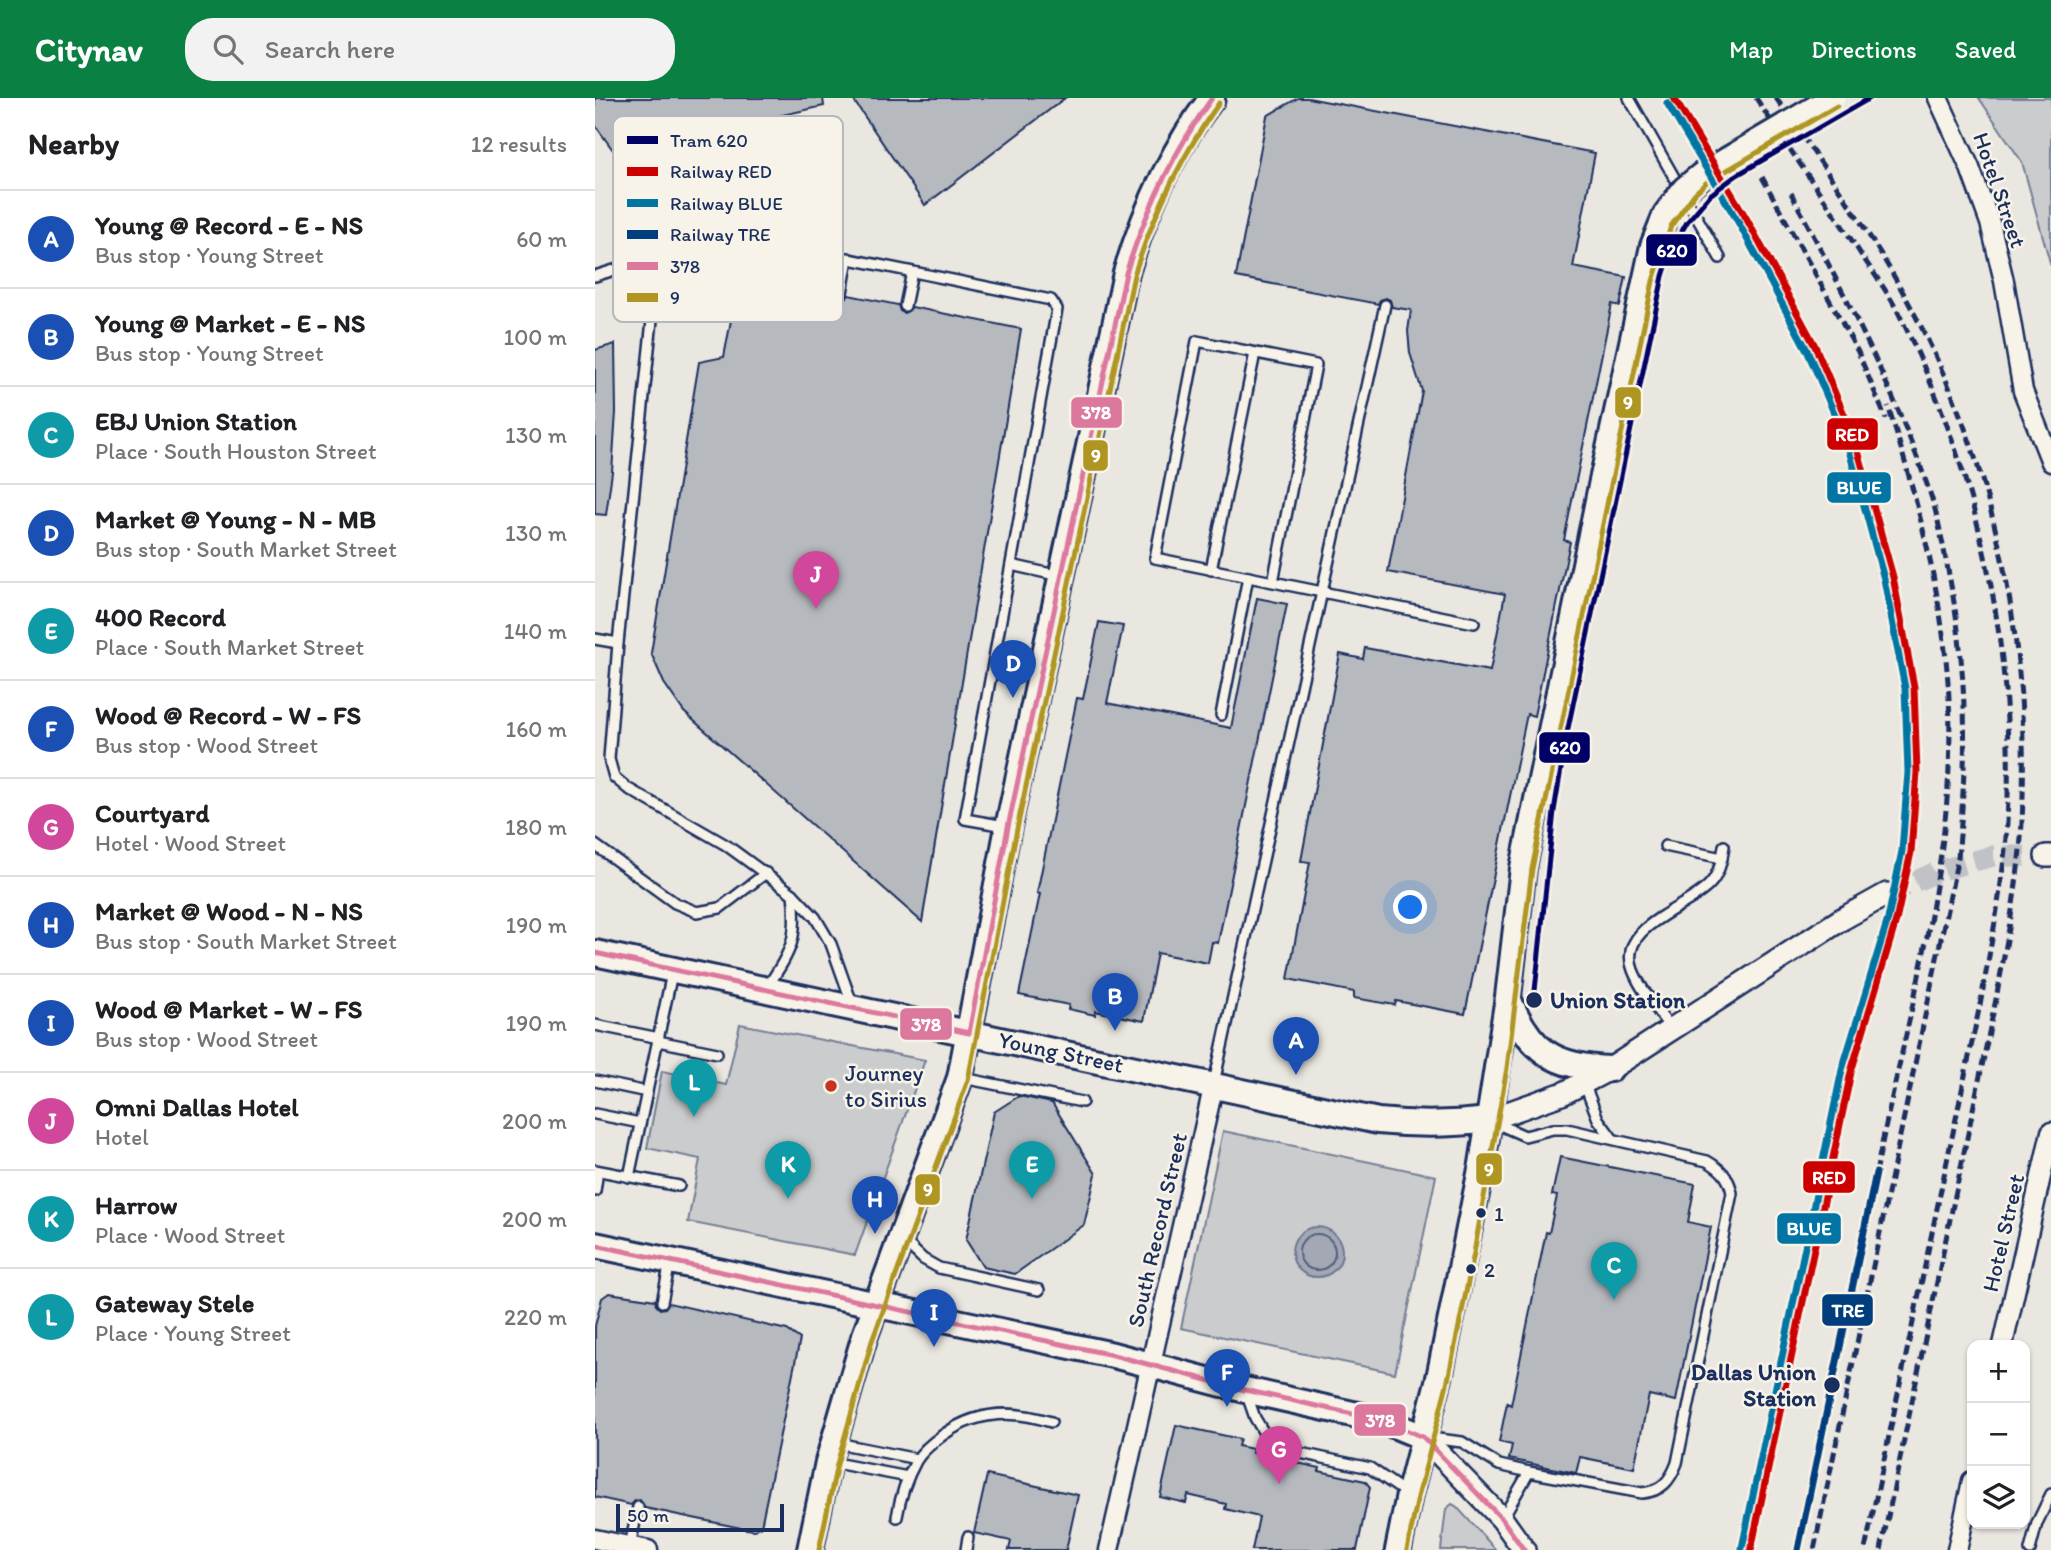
<!DOCTYPE html>
<html lang="en">
<head>
<meta charset="utf-8">
<style>
  body { margin:0; font-family:Itim,sans-serif; background:#f2f2f2; color:#202124 }
  .controls { position:absolute; right:21px; bottom:21px; display:grid; overflow:hidden; border-radius:14px; box-shadow:0 2px 5px #0004 }
  .controls button { width:63px; height:63px; display:grid; place-items:center; padding:0; border:0; border-bottom:2px solid #e0e0e0; background:#fff; color:#202124; font:35px sans-serif }
  .scale { position:absolute; left:21px; bottom:18px; width:168px; box-sizing:border-box; padding-left:7px; border:4px solid #1b2f5e; border-top:0; font-size:19px; line-height:24px; white-space:nowrap; color:#1b2f5e; -webkit-text-stroke:5px #f7f3e8; paint-order:stroke }
  .you { position:absolute; left:816px; top:810px; width:24px; height:24px; margin:-18px; border:5px solid #fff; border-radius:50%; background:#1a73e8; box-shadow:0 0 0 10px #1a73e833 }
  .badge { display:grid; place-items:center; width:46px; height:46px; border-radius:50%; background:#0b8043; color:#fff; font-size:23px; font-weight:700 }
  .pin { position:absolute; translate:-50% -58px; filter:drop-shadow(0 2px 4px #0008) }
  .pin::after { content:''; position:absolute; top:37px; width:24px; height:21px; background:inherit; clip-path:polygon(0 0,100% 0,50% 100%) }
  .list { margin:0; padding:0; list-style:none }
  h2 { display:flex; justify-content:space-between; align-items:center; height:91px; margin:0; padding:0 28px; font-size:30px }
  h2 small { font-size:23px; font-weight:400; color:#757577 }
  .list li { display:grid; grid-template-columns:46px 1fr auto; gap:21px; align-items:center; box-sizing:border-box; height:98px; padding:0 28px; border-top:2px solid #e0e0e0 }
  .list b { display:block; font-size:26px; white-space:nowrap }
  .list p { margin:0; font-size:23px; white-space:nowrap; color:#757577 }
  .list em { font-size:23px; font-style:normal; color:#757577 }
  .icon { flex:none; width:38px; height:38px; fill:none; stroke:currentColor; stroke-width:2; stroke-linecap:round; stroke-linejoin:round }
  .map { position:relative; flex:none; width:1456px; height:1452px; overflow:hidden }
  header { display:flex; align-items:center; gap:42px; box-sizing:border-box; height:98px; padding:0 35px; background:#0b8043; color:#fff }
  header strong { font-size:33px }
  nav { display:flex; gap:38px; margin-inline-start:auto; font-size:24px }
  .search { width:490px; height:63px; background:#f2f2f2; display:flex; align-items:center; gap:18px; box-sizing:border-box; padding:0 24px; border-radius:28px; color:#757577; font-size:26px }
  main { display:flex }
  aside { flex:1; background:#fff }
  .map>svg:first-child { display:block }
  .green { fill:#cbcccd; stroke:#737e96; stroke-width:2 }
  .water { fill:#a3a8b4; stroke:#6d7892; stroke-width:2 }
  .lines { fill:none; stroke-linecap:round; stroke-linejoin:round }
  .shore { stroke:#515f80; stroke-width:2 }
  .building { fill:#b6babf; stroke:#1b2f5e; stroke-width:2 }
  .tertiary-tunnel { stroke:#c1c2c6; stroke-width:21; stroke-dasharray:21 10; stroke-linecap:butt }
  .service-casing { stroke:#1b2f5e; stroke-width:14 }
  .minor-casing { stroke:#1b2f5e; stroke-width:23 }
  .tertiary-casing { stroke:#1b2f5e; stroke-width:26 }
  .secondary-casing { stroke:#1b2f5e; stroke-width:30 }
  .service { stroke:#f7f3e8; stroke-width:9 }
  .minor { stroke:#f7f3e8; stroke-width:18 }
  .tertiary { stroke:#f7f3e8; stroke-width:21 }
  .secondary { stroke:#f7f3e8; stroke-width:24 }
  .rail { stroke:#1b2f5e; stroke-width:5; stroke-dasharray:10 5; stroke-linecap:butt }
  .secondary-bridge-casing { stroke:#1b2f5e; stroke-width:30; stroke-linecap:butt }
  .secondary-bridge { stroke:#f7f3e8; stroke-width:24 }
  .bus-1-casing { stroke:#f7f3e8; stroke-width:10 }
  .bus-2-casing { stroke:#f7f3e8; stroke-width:10 }
  .bus-1 { stroke:#dc789d; stroke-width:5 }
  .bus-2 { stroke:#af9521; stroke-width:5 }
  .rail-1-casing { stroke:#f7f3e8; stroke-width:12 }
  .rail-2-casing { stroke:#f7f3e8; stroke-width:12 }
  .rail-3-casing { stroke:#f7f3e8; stroke-width:12 }
  .rail-1 { stroke:#c00; stroke-width:7 }
  .rail-2 { stroke:#0275a4; stroke-width:7 }
  .rail-3 { stroke:#003e7e; stroke-width:7 }
  .tram-1-casing { stroke:#f7f3e8; stroke-width:10 }
  .tram-1 { stroke:#006; stroke-width:5 }
  .stop-dot { fill:#1b2f5e; stroke:#f7f3e8; stroke-width:2.5 }
  .poi-dot { fill:#c8321e; stroke:#f7f3e8; stroke-width:2.5 }
  .labels { text-anchor:middle; dominant-baseline:central; stroke-width:5; stroke-linejoin:round; paint-order:stroke }
  .bus-label { font-size:21px; fill:#1b2f5e; stroke:#f7f3e8; text-anchor:start }
  .street-label { font-size:23px; fill:#1b2f5e; stroke:#f7f3e8 }
  .stop-label { font-size:23px; font-weight:bold; fill:#1b2f5e; stroke:#f7f3e8; text-anchor:start }
  .poi-label { font-size:23px; fill:#1b2f5e; stroke:#f7f3e8; text-anchor:start }
  .key { fill:#f7f3e8; stroke:#b5b8bf; stroke-width:2 }
  .key-label { font-size:19px; fill:#1b2f5e }
  .line-badge { stroke:#f7f3e8; stroke-width:2.5 }
  .badge-label { font-size:19px; text-anchor:middle; font-weight:bold; fill:#fff }
</style>
</head>
<body>
<header>
<strong>Citynav</strong>
<div class="search"><svg class="icon" aria-label="search" viewBox="0 0 24 24"><circle cx="10" cy="10" r="6"/><path d="M15 15l6 6"/></svg>Search here</div>
<nav><a>Map</a><a>Directions</a><a>Saved</a></nav>
</header>
<main>
<aside>
<h2>Nearby<small>12 results</small></h2>
<ul class="list">
<li><span class="badge" style="background:#1a4fb4">A</span><div><b>Young @ Record - E - NS</b><p>Bus stop · Young Street</p></div><em>60 m</em></li>
<li><span class="badge" style="background:#1a4fb4">B</span><div><b>Young @ Market - E - NS</b><p>Bus stop · Young Street</p></div><em>100 m</em></li>
<li><span class="badge" style="background:#0f9aa8">C</span><div><b>EBJ Union Station</b><p>Place · South Houston Street</p></div><em>130 m</em></li>
<li><span class="badge" style="background:#1a4fb4">D</span><div><b>Market @ Young - N - MB</b><p>Bus stop · South Market Street</p></div><em>130 m</em></li>
<li><span class="badge" style="background:#0f9aa8">E</span><div><b>400 Record</b><p>Place · South Market Street</p></div><em>140 m</em></li>
<li><span class="badge" style="background:#1a4fb4">F</span><div><b>Wood @ Record - W - FS</b><p>Bus stop · Wood Street</p></div><em>160 m</em></li>
<li><span class="badge" style="background:#d1479c">G</span><div><b>Courtyard</b><p>Hotel · Wood Street</p></div><em>180 m</em></li>
<li><span class="badge" style="background:#1a4fb4">H</span><div><b>Market @ Wood - N - NS</b><p>Bus stop · South Market Street</p></div><em>190 m</em></li>
<li><span class="badge" style="background:#1a4fb4">I</span><div><b>Wood @ Market - W - FS</b><p>Bus stop · Wood Street</p></div><em>190 m</em></li>
<li><span class="badge" style="background:#d1479c">J</span><div><b>Omni Dallas Hotel</b><p>Hotel</p></div><em>200 m</em></li>
<li><span class="badge" style="background:#0f9aa8">K</span><div><b>Harrow</b><p>Place · Wood Street</p></div><em>200 m</em></li>
<li><span class="badge" style="background:#0f9aa8">L</span><div><b>Gateway Stele</b><p>Place · Young Street</p></div><em>220 m</em></li>
</ul>
</aside>
<div class="map">
<svg width="1456" height="1452" viewBox="0 0 1456 1452">
  <rect width="100%" height="100%" fill="#eae7e0"/>
  <filter id="ink" filterUnits="userSpaceOnUse"><feTurbulence type="fractalNoise" baseFrequency=".0143" numOctaves="2"/><feDisplacementMap in="SourceGraphic" scale="14" xChannelSelector="R" yChannelSelector="G"/><feConvolveMatrix kernelMatrix="1 2 1 2 8 2 1 2 1" color-interpolation-filters="sRGB"/></filter>
  <g filter="url(#ink)">
    <g class="green">
      <path d="M1384,0H1456V168L1427,64Z"/>
      <path d="M145,926L330,962L260,1157L93,1124L105,1061L52,1050L67,973L131,987Z"/>
      <path d="M628,1033L841,1078L800,1275L586,1230Z"/>
      <path d="M857,1406L861,1408L901,1452H846L851,1411Z"/>
    </g>
    <circle class="water" cx="722" cy="1154" r="25"/>
    <g class="lines">
      <circle class="shore" cx="722" cy="1154" r="18"/>
    </g>
    <g class="building">
      <path d="M0,0H228L229,8L82,40L33,73L0,27Z"/>
      <path d="M257,0H470L330,107Z"/>
      <path d="M703,0H713L1000,55L978,169L1031,179L1025,208L1017,206L969,442L975,444L939,618L932,616L870,916L801,903L800,907L759,900V894L693,881L715,764L706,763L745,556L768,561L770,550L895,573L910,496L793,474L827,293L815,255L813,233L816,212L797,209L795,202L791,200L785,202L783,206L641,179L672,18Z"/>
      <path d="M145,175L240,194L245,202L250,201L254,197L303,207L305,213L309,215L317,209L426,231L327,824L89,614L69,585L56,555L104,264L129,259Z"/>
      <path d="M20,246L21,314L17,374L11,417L0,416V252Z"/>
      <path d="M662,500L692,506L623,845L617,844L613,865L562,855L549,923L500,913V917L473,911L474,907L424,897L445,796L442,795L482,600L488,601L504,524L528,528L512,605L636,630Z"/>
      <path d="M424,998L457,1005L501,1076L489,1127L420,1176L388,1169L371,1142L399,1014Z"/>
      <path d="M965,1059L1100,1086L1093,1124L1116,1129L1081,1303L1054,1297L1039,1370L985,1359L981,1375L914,1361L917,1347L904,1344L912,1305L916,1307L951,1134L954,1135L962,1098L957,1097Z"/>
      <path d="M14,1195L60,1202L61,1207L65,1211L70,1210L74,1205L192,1232L205,1241L166,1428L160,1432L151,1431L50,1410L45,1402L40,1403L36,1407L0,1399V1228L7,1200Z"/>
      <path d="M581,1327L645,1341L643,1348L658,1351L657,1355L725,1370L724,1373L770,1383L775,1389L762,1452H657L664,1419L630,1411L631,1406L593,1397L591,1405L565,1399Z"/>
      <path d="M392,1377L483,1397L471,1452H414L416,1443L379,1435Z"/>
    </g>
    <g class="lines">
      <path class="tertiary-tunnel" d="M1292,796L1346,772L1398,758H1451"/>
      <g class="service-casing">
        <g id="service">
          <path d="M1034,0L1125,160"/>
          <path d="M64,156L23,545L14,661L19,679L32,690L131,747L198,796L220,819L236,846L258,908"/>
          <path d="M0,178L102,146L124,141H156L456,202L462,211L370,721L410,728"/>
          <path d="M247,195L253,160"/>
          <path d="M310,208L317,174"/>
          <path d="M416,467L465,478"/>
          <path d="M616,472L660,255"/>
          <path d="M678,484L721,267L602,243L560,460L678,484L879,525"/>
          <path d="M0,541L23,545"/>
          <path d="M626,617L653,479"/>
          <path d="M0,747L80,805L102,814L125,810L171,775"/>
          <path d="M1070,748L1127,760"/>
          <path d="M173,888C197,851 203,841 198,796"/>
          <path d="M0,927L64,940"/>
          <path d="M1076,931C1064,914 1045,891 1038,872C1021,828 1092,811 1114,787C1124,777 1127,762 1129,748"/>
          <path d="M63,943L122,955"/>
          <path d="M368,980L487,1004"/>
          <path d="M0,983L52,994"/>
          <path d="M619,985L790,207"/>
          <path d="M989,985L1003,1021L1017,1040"/>
          <path d="M0,1016L45,1025"/>
          <path d="M0,1072L84,1088"/>
          <path d="M34,1079L77,875"/>
          <path d="M0,1093L3,1073"/>
          <path d="M309,1143L328,1161L344,1170L444,1192"/>
          <path d="M67,1204L75,1164"/>
          <path d="M652,1297L660,1320L672,1340L696,1353L775,1370L811,1395"/>
          <path d="M835,1340L867,1344L904,1367L934,1374L1047,1395C1067,1393 1075,1383 1082,1365L1137,1095C1134,1079 1126,1071 1112,1063L972,1031H958L930,1038L898,1024"/>
          <path d="M242,1345L322,1361"/>
          <path d="M235,1364L313,1379"/>
          <path d="M302,1419C305,1400 311,1381 321,1363C327,1353 338,1344 348,1337C381,1313 417,1311 456,1324"/>
          <path d="M907,1421L934,1374"/>
          <path d="M35,1448L43,1409"/>
          <path d="M371,1452L373,1439"/>
          <path d="M1435,1452L1442,1425L1456,1396"/>
        </g>
      </g>
      <g class="minor-casing">
        <g id="minor">
          <path d="M1343,0L1375,70L1395,125L1409,183L1428,293L1456,364"/>
          <path d="M1408,1247L1456,1034"/>
          <path d="M0,1441L53,1452"/>
          <path d="M514,1452L619,986"/>
          <path d="M1362,1452L1377,1383"/>
        </g>
      </g>
      <g class="tertiary-casing">
        <g id="tertiary">
          <path d="M1451,758H1456"/>
          <path d="M893,1022L969,995L1015,971L1247,821L1292,796"/>
          <path d="M828,1339L907,1421L929,1452"/>
        </g>
      </g>
      <g class="secondary-casing">
        <g id="secondary">
          <path d="M0,855L783,1023C822,1027 854,1027 893,1022"/>
          <path d="M913,900C935,953 958,969 1015,971"/>
          <path d="M0,1147L518,1257L650,1292L789,1323L828,1339"/>
          <path d="M215,1452L233,1364L269,1240L365,980L413,729L531,175C550,112 577,52 617,0"/>
          <path d="M803,1452L814,1397L844,1280L887,1066L913,899L928,770L1007,383"/>
        </g>
      </g>
      <use href="#service" class="service"/>
      <use href="#minor" class="minor"/>
      <use href="#tertiary" class="tertiary"/>
      <use href="#secondary" class="secondary"/>
      <g class="rail">
        <path d="M1161,0C1195,53 1233,105 1267,158C1280,177 1294,196 1304,216C1383,373 1421,548 1412,724C1409,782 1397,840 1387,897L1270,1452"/>
        <path d="M1181,0C1229,70 1279,138 1318,213C1401,369 1436,548 1427,724C1424,783 1412,842 1401,901L1286,1452"/>
        <path d="M1167,79L1263,254L1291,321"/>
        <path d="M1196,95C1248,193 1299,290 1335,395C1343,418 1347,443 1352,467C1373,566 1373,658 1363,759L1219,1452"/>
        <path d="M1281,1075C1313,910 1368,742 1352,572C1344,482 1320,394 1293,308"/>
      </g>
      <g class="secondary-bridge-casing">
        <path id="secondary-bridge" d="M1007,383L1058,148L1071,116L1090,91L1107,77L1238,0"/>
      </g>
      <use href="#secondary-bridge" class="secondary-bridge"/>
      <g class="bus-1-casing">
        <g id="bus-1">
          <path d="M0,855L374,935L413,729L531,175C551,112 578,54 617,0"/>
          <path d="M0,1147L518,1257L650,1292L789,1323L828,1339L907,1421L929,1452"/>
        </g>
      </g>
      <g class="bus-2-casing">
        <g id="bus-2">
          <path d="M224,1452L242,1366L277,1243L373,982L422,731L539,177C559,115 586,58 624,5"/>
          <path d="M812,1452L823,1399L853,1282L879,1155L912,970L937,771L1058,183L1076,128L1100,95L1112,84L1242,8"/>
        </g>
      </g>
      <use href="#bus-1" class="bus-1"/>
      <use href="#bus-2" class="bus-2"/>
      <g class="rail-1-casing">
        <path id="rail-1" d="M1079,0L1150,118L1220,248L1260,342L1298,479L1319,589L1322,674L1316,754L1301,823L1256,974L1156,1452"/>
      </g>
      <g class="rail-2-casing">
        <path id="rail-2" d="M1072,5L1142,122L1212,252L1252,345L1289,481L1310,590L1313,674L1307,753L1293,821L1247,972L1147,1450"/>
      </g>
      <g class="rail-3-casing">
        <path id="rail-3" d="M1203,1452L1281,1075"/>
      </g>
      <use href="#rail-1" class="rail-1"/>
      <use href="#rail-2" class="rail-2"/>
      <use href="#rail-3" class="rail-3"/>
      <g class="tram-1-casing">
        <path id="tram-1" d="M939,902L959,713L972,635L1068,178L1076,153L1092,124L1115,97L1142,77L1275,0"/>
      </g>
      <use href="#tram-1" class="tram-1"/>
    </g>
  </g>
  <g class="stop-dot">
    <circle cx="939" cy="902" r="9"/>
    <circle cx="886" cy="1115" r="6"/>
    <circle cx="876" cy="1171" r="6"/>
    <circle cx="1237" cy="1287" r="9"/>
  </g>
  <circle class="poi-dot" cx="236" cy="988" r="7"/>
  <g class="labels">
    <g class="bus-label">
      <text x="899" y="1115">1</text>
      <text x="889" y="1171">2</text>
    </g>
    <g class="street-label">
      <text transform="translate(1405 92) rotate(71)">Hotel Street</text>
      <text transform="translate(466 954) rotate(12)">Young Street</text>
      <text transform="translate(562 1132) rotate(-77)">South Record Street</text>
      <text transform="translate(1408 1135) rotate(-77)">Hotel Street</text>
    </g>
    <g class="stop-label">
      <text x="955" y="902">Union Station</text>
      <text x="1221" y="1274" text-anchor="end">Dallas Union<tspan x="1221" dy="26">Station</tspan></text>
    </g>
    <g class="poi-label">
      <text x="250" y="975">Journey<tspan x="250" dy="26">to Sirius</tspan></text>
    </g>
  </g>
  <rect x="18" y="18" width="230" height="206" rx="10" class="key"/>
  <rect x="32" y="38" width="31" height="8" fill="#006"/>
  <rect x="32" y="69" width="31" height="9" fill="#c00"/>
  <rect x="32" y="101" width="31" height="8" fill="#0275a4"/>
  <rect x="32" y="132" width="31" height="9" fill="#003e7e"/>
  <rect x="32" y="164" width="31" height="8" fill="#dc789d"/>
  <rect x="32" y="195" width="31" height="9" fill="#af9521"/>
  <g class="key-label">
    <text x="75" y="49">Tram 620</text>
    <text x="75" y="80">Railway RED</text>
    <text x="75" y="112">Railway BLUE</text>
    <text x="75" y="143">Railway TRE</text>
    <text x="75" y="175">378</text>
    <text x="75" y="206">9</text>
  </g>
  <g class="line-badge">
    <rect x="1050" y="135" width="53" height="34" rx="7" fill="#006"/>
    <rect x="1019" y="288" width="28" height="33" rx="7" fill="#af9521"/>
    <rect x="475" y="298" width="53" height="33" rx="7" fill="#dc789d"/>
    <rect x="1231" y="319" width="53" height="34" rx="7" fill="#c00"/>
    <rect x="487" y="341" width="27" height="33" rx="7" fill="#af9521"/>
    <rect x="1231" y="373" width="66" height="33" rx="7" fill="#0275a4"/>
    <rect x="943" y="633" width="53" height="33" rx="7" fill="#006"/>
    <rect x="304" y="909" width="54" height="34" rx="7" fill="#dc789d"/>
    <rect x="880" y="1054" width="28" height="34" rx="7" fill="#af9521"/>
    <rect x="1207" y="1062" width="54" height="34" rx="7" fill="#c00"/>
    <rect x="319" y="1075" width="27" height="33" rx="7" fill="#af9521"/>
    <rect x="1181" y="1114" width="66" height="33" rx="7" fill="#0275a4"/>
    <rect x="1226" y="1195" width="53" height="34" rx="7" fill="#003e7e"/>
    <rect x="758" y="1305" width="54" height="34" rx="7" fill="#dc789d"/>
  </g>
  <g class="badge-label">
    <text x="1077" y="159">620</text>
    <text x="1033" y="311">9</text>
    <text x="501" y="321">378</text>
    <text x="1257" y="343">RED</text>
    <text x="501" y="364">9</text>
    <text x="1264" y="396">BLUE</text>
    <text x="970" y="656">620</text>
    <text x="331" y="933">378</text>
    <text x="894" y="1078">9</text>
    <text x="1234" y="1086">RED</text>
    <text x="333" y="1098">9</text>
    <text x="1214" y="1137">BLUE</text>
    <text x="1253" y="1219">TRE</text>
    <text x="785" y="1329">378</text>
  </g>
</svg>
<div class="controls">
<button>+</button>
<button>−</button>
<button><svg class="icon" aria-label="layers" viewBox="0 0 24 24"><path d="M12 4l9 5-9 5-9-5zM3 14l9 5 9-5"/></svg></button>
</div>
<div class="scale">50 m</div>
<div class="you"></div>
<div class="pin badge" style="left:701px;top:977px;background:#1a4fb4">A</div>
<div class="pin badge" style="left:520px;top:933px;background:#1a4fb4">B</div>
<div class="pin badge" style="left:1019px;top:1202px;background:#0f9aa8">C</div>
<div class="pin badge" style="left:418px;top:600px;background:#1a4fb4">D</div>
<div class="pin badge" style="left:437px;top:1101px;background:#0f9aa8">E</div>
<div class="pin badge" style="left:632px;top:1309px;background:#1a4fb4">F</div>
<div class="pin badge" style="left:684px;top:1386px;background:#d1479c">G</div>
<div class="pin badge" style="left:280px;top:1136px;background:#1a4fb4">H</div>
<div class="pin badge" style="left:339px;top:1249px;background:#1a4fb4">I</div>
<div class="pin badge" style="left:221px;top:511px;background:#d1479c">J</div>
<div class="pin badge" style="left:193px;top:1101px;background:#0f9aa8">K</div>
<div class="pin badge" style="left:99px;top:1019px;background:#0f9aa8">L</div>
</div>
</main>
</body>
</html>
